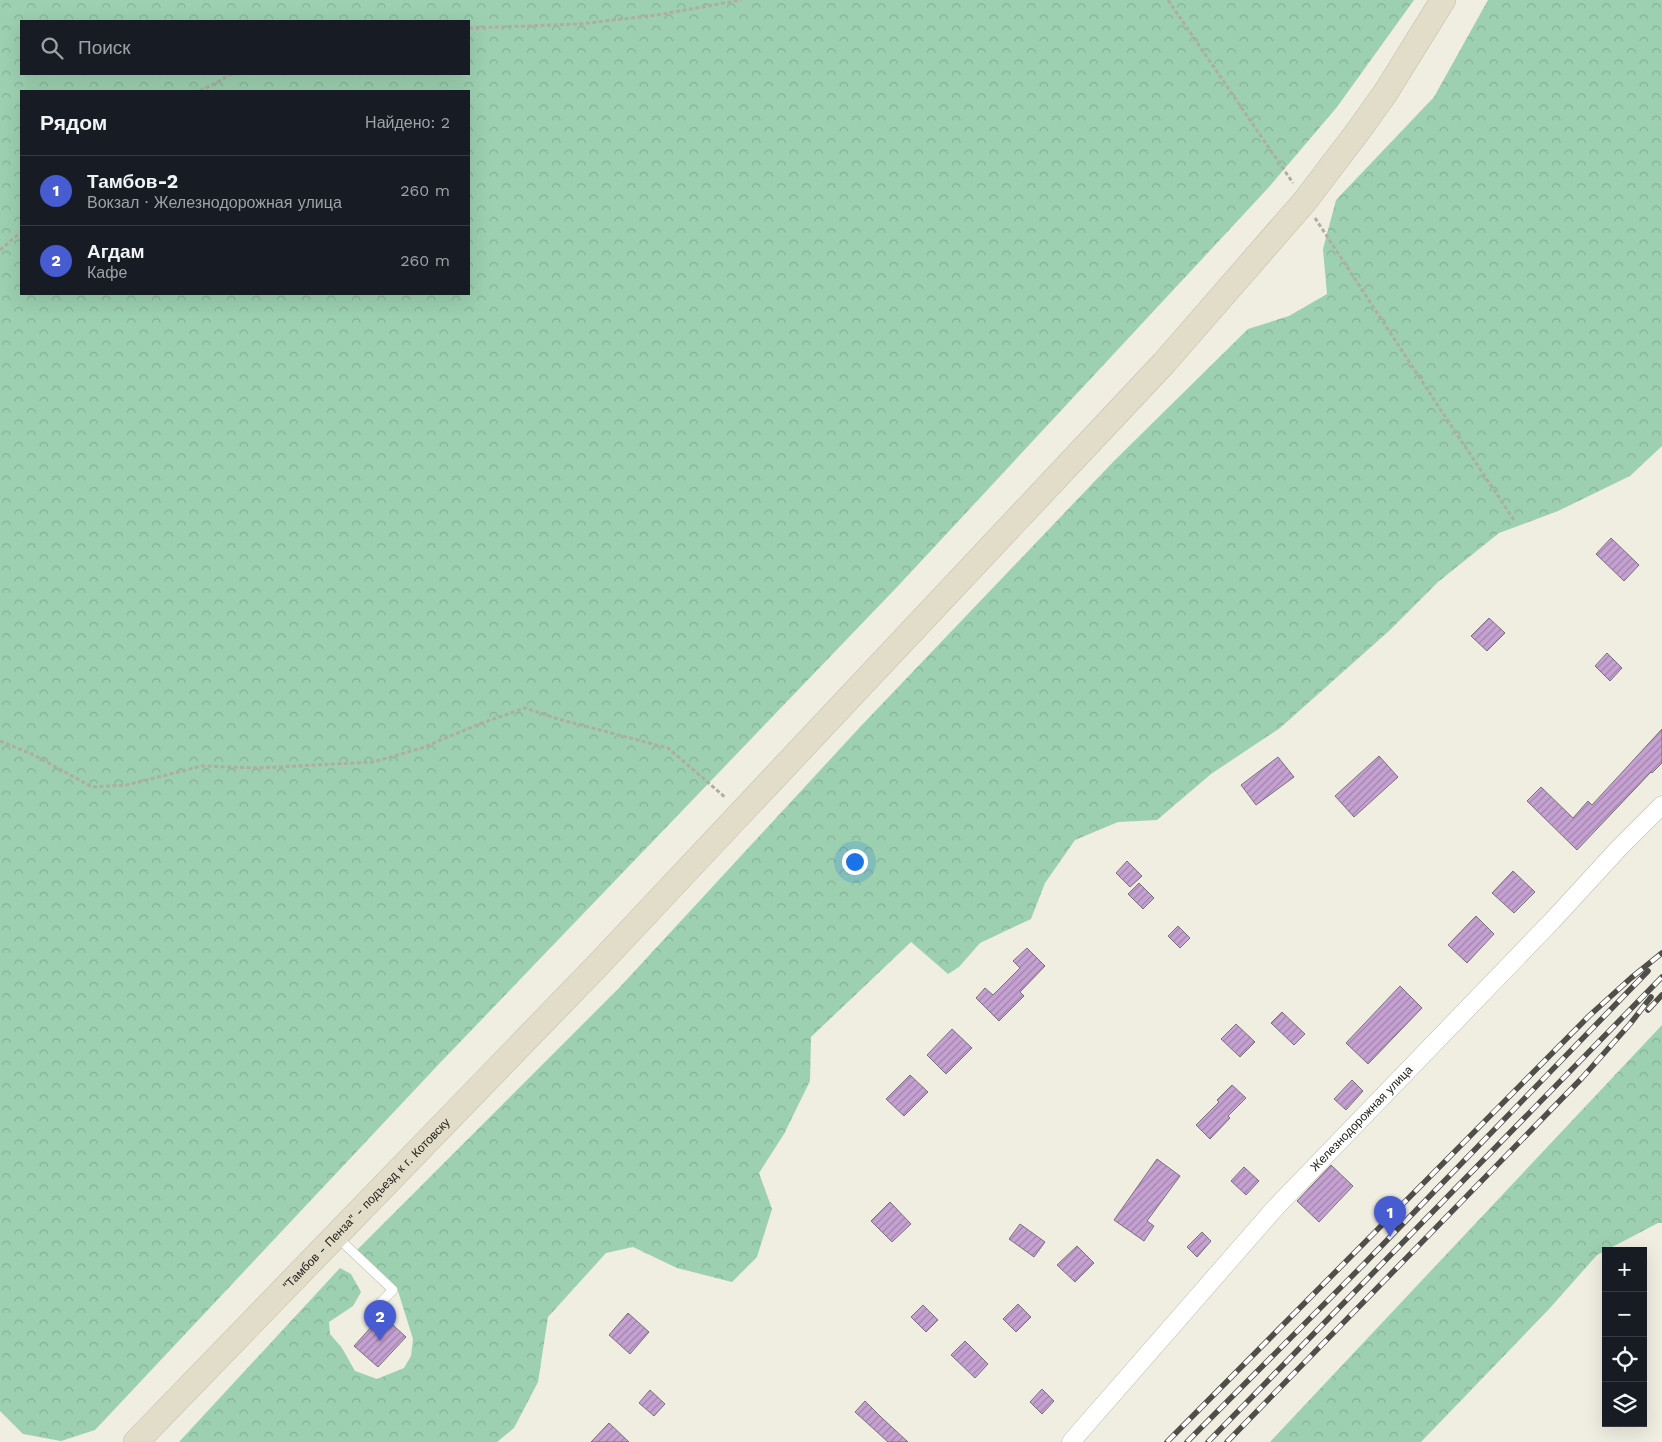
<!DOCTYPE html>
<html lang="ru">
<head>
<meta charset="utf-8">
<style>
  body { margin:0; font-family:"Work Sans",sans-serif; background:#20242c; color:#f1f3f6 }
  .controls { position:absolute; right:15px; bottom:15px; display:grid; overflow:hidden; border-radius:0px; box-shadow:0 5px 20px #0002 }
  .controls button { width:45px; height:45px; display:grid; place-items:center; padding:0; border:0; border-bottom:1px solid #363941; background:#171b24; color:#f1f3f6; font:25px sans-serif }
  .you { position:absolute; left:854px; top:861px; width:18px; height:18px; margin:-12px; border:4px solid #fff; border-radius:50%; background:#1a73e8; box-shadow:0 0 0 8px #1a73e833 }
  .badge { display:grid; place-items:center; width:32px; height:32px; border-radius:50%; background:#475cd0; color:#fff; font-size:16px; font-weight:700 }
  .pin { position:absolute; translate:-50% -41px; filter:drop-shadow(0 1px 2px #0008) }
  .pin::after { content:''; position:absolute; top:26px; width:18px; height:15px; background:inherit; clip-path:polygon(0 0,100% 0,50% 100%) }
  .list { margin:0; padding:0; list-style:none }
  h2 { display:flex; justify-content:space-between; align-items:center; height:65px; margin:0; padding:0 20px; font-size:21px }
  h2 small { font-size:16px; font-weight:400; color:#9ea1a6 }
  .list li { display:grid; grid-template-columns:32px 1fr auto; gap:15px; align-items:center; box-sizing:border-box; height:70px; padding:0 20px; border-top:1px solid #363941 }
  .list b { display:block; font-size:19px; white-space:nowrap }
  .list p { margin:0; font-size:16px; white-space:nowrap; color:#9ea1a6 }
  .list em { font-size:16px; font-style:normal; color:#9ea1a6 }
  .icon { flex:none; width:28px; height:28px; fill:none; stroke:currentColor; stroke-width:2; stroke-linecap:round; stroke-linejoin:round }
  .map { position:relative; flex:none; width:1662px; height:1442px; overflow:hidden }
  .search { position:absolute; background:#171b24; box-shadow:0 5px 20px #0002; left:20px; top:20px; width:450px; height:55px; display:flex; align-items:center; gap:12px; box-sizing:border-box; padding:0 18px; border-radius:0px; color:#9ea1a6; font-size:19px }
  .panel { position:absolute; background:#171b24; box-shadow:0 5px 20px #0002; left:20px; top:90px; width:450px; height:205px; border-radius:0px }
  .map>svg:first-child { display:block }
  .forest { fill:url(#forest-crowns); fill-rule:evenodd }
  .building { fill:url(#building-hatch); stroke:#78717b }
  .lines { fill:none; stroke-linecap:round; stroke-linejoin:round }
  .lane-casing { stroke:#bebcb0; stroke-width:10 }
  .street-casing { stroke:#bebcb0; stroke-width:19 }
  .secondary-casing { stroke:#bebcb0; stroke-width:26 }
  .path { stroke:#afada3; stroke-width:3; stroke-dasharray:4 2.5; stroke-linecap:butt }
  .lane { stroke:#fff; stroke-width:9 }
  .street { stroke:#fff; stroke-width:18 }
  .secondary { stroke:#e2ddc8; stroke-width:25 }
  .rail-casing { stroke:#4f4e48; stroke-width:5.5 }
  .rail { stroke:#fff; stroke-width:4; stroke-dasharray:11; stroke-linecap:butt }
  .labels { text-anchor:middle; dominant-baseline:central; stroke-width:4; stroke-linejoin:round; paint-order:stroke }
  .street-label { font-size:12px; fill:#22211d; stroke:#fff }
</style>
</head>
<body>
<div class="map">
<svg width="1662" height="1442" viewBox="0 0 1662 1442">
  <defs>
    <pattern id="forest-crowns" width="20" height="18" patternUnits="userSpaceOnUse" patternTransform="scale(1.25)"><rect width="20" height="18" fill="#9cd0b0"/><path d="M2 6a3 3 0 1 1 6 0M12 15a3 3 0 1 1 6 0" fill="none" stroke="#86b297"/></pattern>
    <pattern id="building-hatch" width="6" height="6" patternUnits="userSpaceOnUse" patternTransform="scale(1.25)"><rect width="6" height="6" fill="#c5a1d2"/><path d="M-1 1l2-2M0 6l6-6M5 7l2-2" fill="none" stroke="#a083aa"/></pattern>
  </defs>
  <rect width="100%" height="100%" fill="#f0ede1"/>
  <g class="forest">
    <path d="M0,0H1414L1337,107L1269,187L898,586L438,1065L95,1430L61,1441L23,1434L0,1411ZM21,21H469V74H21ZM21,91H469V294H21Z"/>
    <path d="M1488,0H1662V446L1630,476L1558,511L1499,533L1438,582L1390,630L1280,728L1211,774L1157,820L1118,822L1075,840L1045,883L1031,919L980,943L959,967L948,974L911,942L811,1037L810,1081L784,1134L759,1173L772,1209L757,1257L732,1282L677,1268L633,1247L606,1253L548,1317L538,1382L514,1428L497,1442H179L340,1268L351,1274L361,1292L353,1306L329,1322L330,1334L342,1348L355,1371L377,1379L404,1368L411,1356L413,1339L398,1291L356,1251L619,988L861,726L1114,461L1248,329L1289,316L1327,294L1323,249L1336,200L1434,97Z"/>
    <path d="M1662,1025V1223H1658L1597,1255L1550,1308L1421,1442H1270Z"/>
  </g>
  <g class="building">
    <path d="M1611,538L1639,565L1624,581L1596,554Z"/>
    <path d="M1489,618L1505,633L1487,651L1471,636Z"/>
    <path d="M1607,653L1622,668L1610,681L1595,666Z"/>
    <path d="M1662,729V763L1652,773L1651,772L1577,850L1527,801L1541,787L1573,818L1588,801L1592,805Z"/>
    <path d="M1379,756L1398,777L1354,817L1335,796Z"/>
    <path d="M1278,757L1294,777L1256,805L1241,785Z"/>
    <path d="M1127,861L1142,876L1130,887L1116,873Z"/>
    <path d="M1513,871L1535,892L1514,913L1492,893Z"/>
    <path d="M1139,883L1154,898L1143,909L1128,894Z"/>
    <path d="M1476,916L1494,934L1467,963L1448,945Z"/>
    <path d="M1178,926L1190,938L1180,948L1168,936Z"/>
    <path d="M1027,948L1045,966L1020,992L1024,996L999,1021L976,998L985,988L993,995L1020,968L1013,961Z"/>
    <path d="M1400,986L1422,1008L1368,1064L1346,1043Z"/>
    <path d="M1282,1012L1305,1034L1294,1045L1271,1023Z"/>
    <path d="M1236,1024L1255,1042L1240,1057L1221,1039Z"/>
    <path d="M952,1029L972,1048L946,1074L927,1055Z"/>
    <path d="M910,1075L928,1092L904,1116L886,1099Z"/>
    <path d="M1352,1080L1363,1091L1346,1110L1334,1099Z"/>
    <path d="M1232,1085L1246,1098L1228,1116L1230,1118L1210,1139L1196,1125L1219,1102L1217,1100Z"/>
    <path d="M1157,1159L1180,1176L1147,1221L1154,1226L1144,1241L1114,1220Z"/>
    <path d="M1331,1165L1353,1186L1319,1222L1297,1201Z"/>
    <path d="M1244,1167L1259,1181L1246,1195L1231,1181Z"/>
    <path d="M890,1202L911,1224L892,1242L871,1221Z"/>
    <path d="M1020,1224L1045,1242L1034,1257L1009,1239Z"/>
    <path d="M1202,1232L1211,1241L1197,1257L1187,1247Z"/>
    <path d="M1077,1246L1094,1263L1075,1282L1057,1265Z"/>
    <path d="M1018,1304L1031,1317L1016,1332L1003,1319Z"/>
    <path d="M923,1305L938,1320L926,1332L911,1317Z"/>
    <path d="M628,1313L649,1332L630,1354L609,1335Z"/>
    <path d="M382,1315L406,1337L378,1367L354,1346Z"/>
    <path d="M965,1341L988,1364L975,1378L951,1355Z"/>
    <path d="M1042,1389L1054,1401L1042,1414L1030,1402Z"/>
    <path d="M650,1390L665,1404L654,1416L639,1403Z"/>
    <path d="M865,1401L881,1417L908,1442H888L855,1412Z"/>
    <path d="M609,1423L629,1442H591Z"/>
  </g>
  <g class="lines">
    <g class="lane-casing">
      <path id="lane" d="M336,1236L393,1290L372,1311"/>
    </g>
    <g class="street-casing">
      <g id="street">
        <path id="s1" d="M1071,1442L1276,1207L1552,921L1620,847L1662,805"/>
      </g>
    </g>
    <g class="secondary-casing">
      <g id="secondary">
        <path id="s2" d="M136,1442L597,966L1164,363L1305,201L1359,130L1386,92L1443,0"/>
      </g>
    </g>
    <g class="path">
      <path d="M1168,0L1293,183"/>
      <path d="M469,28L580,24L657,15L741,0"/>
      <path d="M200,91L232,74"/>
      <path d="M1315,218L1452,427L1514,520"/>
      <path d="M0,250L21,232"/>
      <path d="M0,741L34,755L92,787L126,785L202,766L258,768L373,762L422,748L479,724L525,708L558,719L668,748L726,798"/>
    </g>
    <use href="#lane" class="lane"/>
    <use href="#street" class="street"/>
    <use href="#secondary" class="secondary"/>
    <g class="rail-casing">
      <g id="rail">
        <path d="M1648,1010L1662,995"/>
        <path d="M1167,1442L1589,1016L1631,978L1662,953"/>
        <path d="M1187,1442L1363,1265L1648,971"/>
        <path d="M1208,1442L1662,977"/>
        <path d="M1227,1442L1582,1078L1630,1024L1651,997"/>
      </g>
    </g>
    <use href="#rail" class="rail"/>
  </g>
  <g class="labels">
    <g class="street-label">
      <text stroke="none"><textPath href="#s1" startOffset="435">Железнодорожная улица</textPath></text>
      <text stroke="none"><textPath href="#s2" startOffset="331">"Тамбов - Пенза" - подъезд к г. Котовску</textPath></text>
    </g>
  </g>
</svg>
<div class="controls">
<button>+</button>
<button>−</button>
<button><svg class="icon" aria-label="locate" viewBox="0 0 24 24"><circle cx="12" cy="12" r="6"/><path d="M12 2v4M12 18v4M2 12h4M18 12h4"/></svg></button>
<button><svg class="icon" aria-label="layers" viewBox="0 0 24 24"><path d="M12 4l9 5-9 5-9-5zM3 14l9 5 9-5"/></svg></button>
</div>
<div class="you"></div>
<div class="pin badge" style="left:1390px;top:1237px">1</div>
<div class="pin badge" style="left:380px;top:1341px">2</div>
<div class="search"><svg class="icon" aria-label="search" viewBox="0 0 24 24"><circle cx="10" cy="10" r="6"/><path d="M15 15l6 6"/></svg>Поиск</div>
<section class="panel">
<h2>Рядом<small>Найдено: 2</small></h2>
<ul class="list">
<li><span class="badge">1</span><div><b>Тамбов-2</b><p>Вокзал · Железнодорожная улица</p></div><em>260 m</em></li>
<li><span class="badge">2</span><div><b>Агдам</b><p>Кафе</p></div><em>260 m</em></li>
</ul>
</section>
</div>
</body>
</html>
